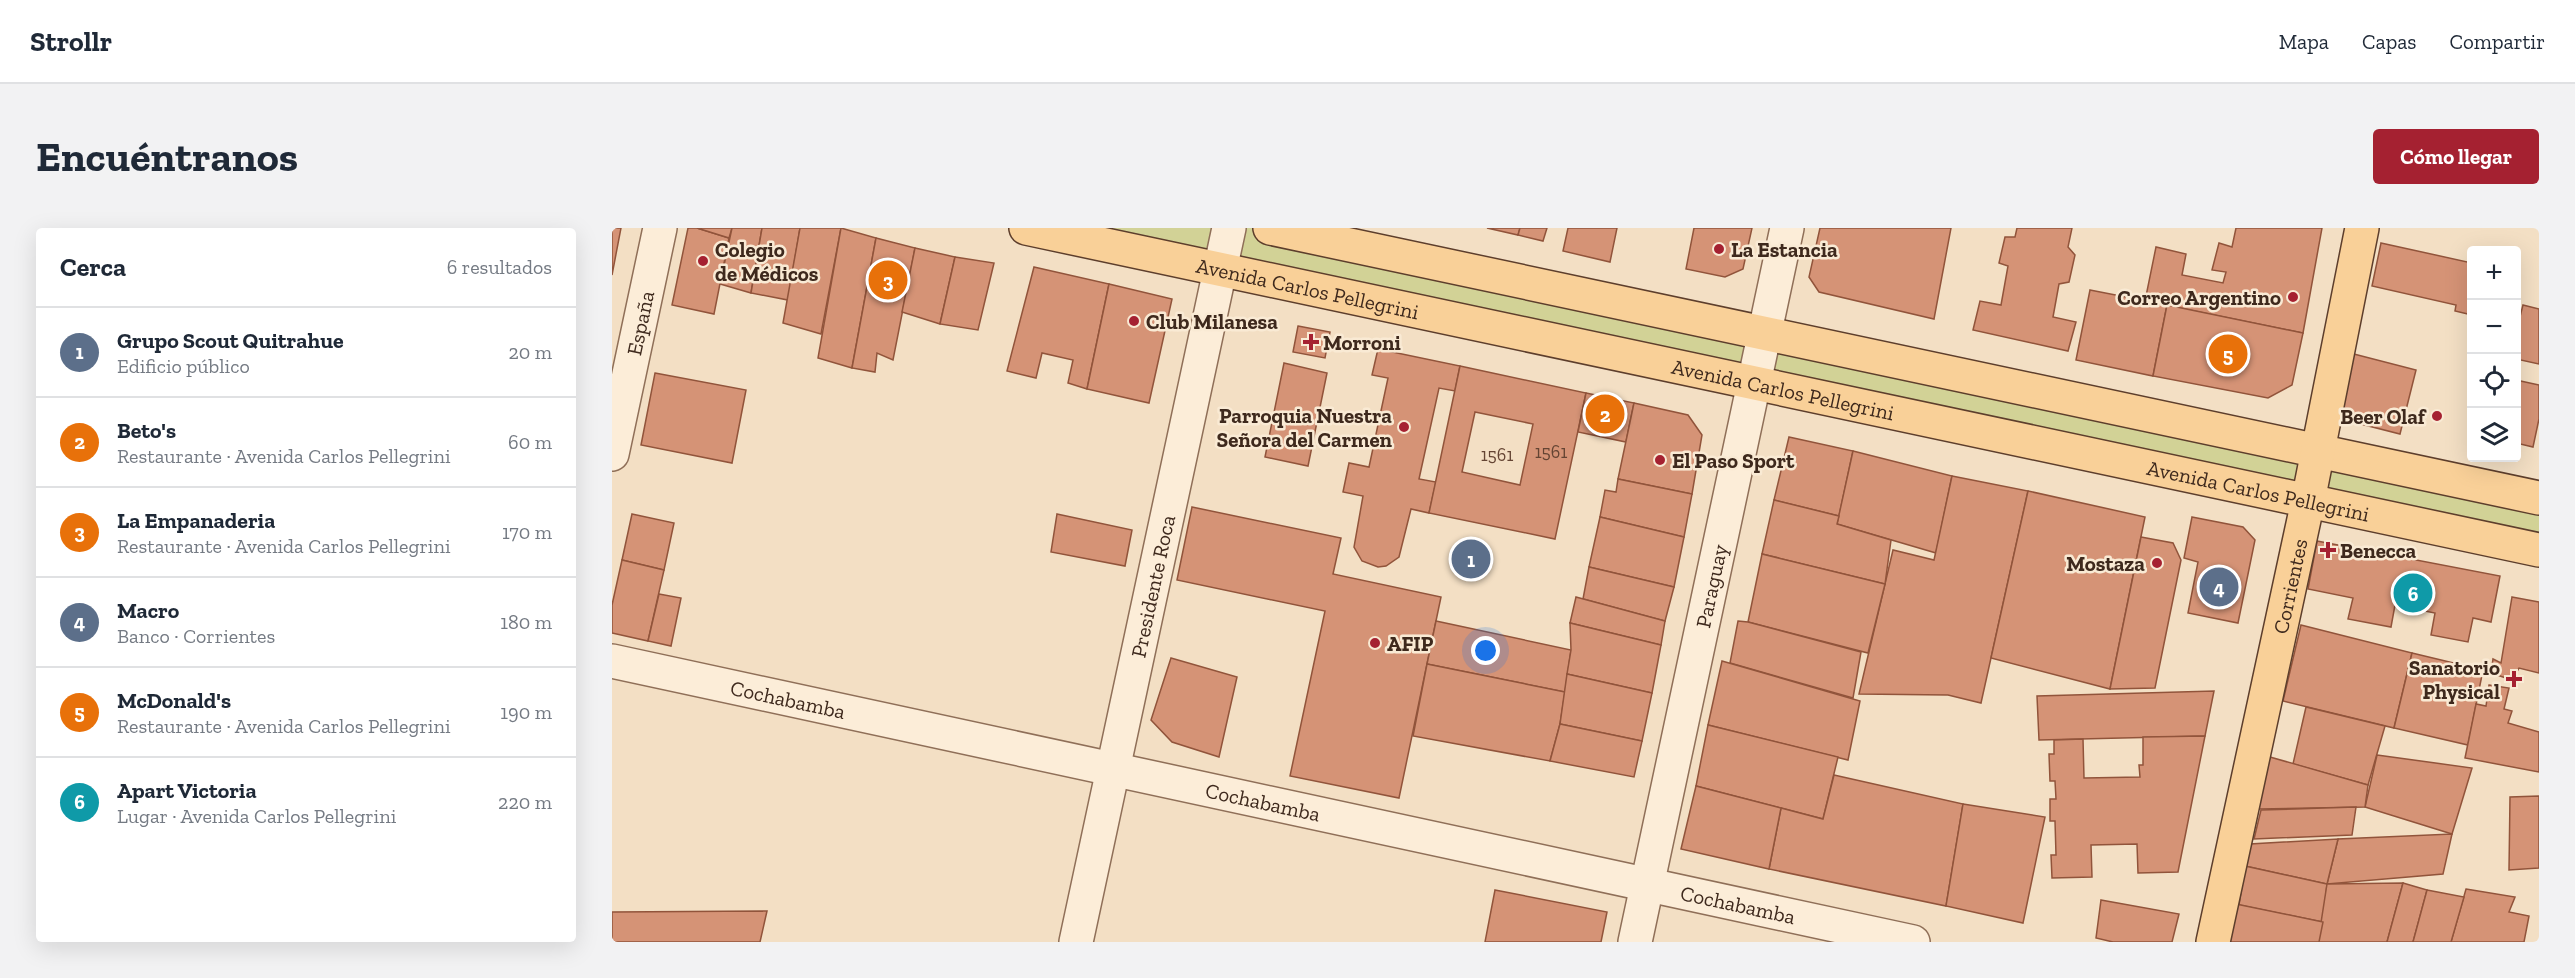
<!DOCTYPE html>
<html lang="es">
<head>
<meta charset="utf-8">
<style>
  body { margin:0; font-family:"Zilla Slab",serif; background:#f2f2f3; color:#1f2937 }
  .controls { position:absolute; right:18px; top:18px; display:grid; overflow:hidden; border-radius:6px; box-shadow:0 6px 24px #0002 }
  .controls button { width:54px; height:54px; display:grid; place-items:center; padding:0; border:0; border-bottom:2px solid #e0e1e3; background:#fff; color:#1f2937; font:30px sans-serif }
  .you { position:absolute; left:874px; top:423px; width:21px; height:21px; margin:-15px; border:4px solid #fff; border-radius:50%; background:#1a73e8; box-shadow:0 0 0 9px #1a73e833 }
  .badge { display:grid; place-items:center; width:39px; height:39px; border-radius:50%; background:#a52131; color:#fff; font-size:20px; font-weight:700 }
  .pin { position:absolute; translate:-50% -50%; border:3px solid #fff; box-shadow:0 2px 6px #0006 }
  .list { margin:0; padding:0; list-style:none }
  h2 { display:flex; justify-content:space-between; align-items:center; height:78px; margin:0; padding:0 24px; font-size:26px }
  h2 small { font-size:20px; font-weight:400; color:#747a83 }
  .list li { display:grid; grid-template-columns:39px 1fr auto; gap:18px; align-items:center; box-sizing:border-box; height:90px; padding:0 24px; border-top:2px solid #e0e1e3 }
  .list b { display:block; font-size:22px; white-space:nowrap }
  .list p { margin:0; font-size:20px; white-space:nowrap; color:#747a83 }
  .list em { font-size:20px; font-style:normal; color:#747a83 }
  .icon { flex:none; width:33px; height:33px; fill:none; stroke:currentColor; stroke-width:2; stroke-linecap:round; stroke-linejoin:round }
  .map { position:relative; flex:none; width:1927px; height:714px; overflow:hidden; border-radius:6px }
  header { display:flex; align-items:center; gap:36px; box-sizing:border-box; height:84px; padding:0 30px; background:#fff; border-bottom:2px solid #e0e1e3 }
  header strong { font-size:28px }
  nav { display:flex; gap:33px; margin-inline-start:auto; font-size:21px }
  .intro { display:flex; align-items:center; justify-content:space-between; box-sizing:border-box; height:144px; padding:0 36px }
  h1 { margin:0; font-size:42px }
  .button { padding:15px 27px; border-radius:6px; background:#a52131; color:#fff; font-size:21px; font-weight:700 }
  main { display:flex; gap:36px; padding:0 36px }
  aside { flex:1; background:#fff; border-radius:6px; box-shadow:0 6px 24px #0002 }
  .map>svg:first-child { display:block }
  .green { fill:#d2d296 }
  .building { fill:#d59376; stroke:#91543b; stroke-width:1.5; fill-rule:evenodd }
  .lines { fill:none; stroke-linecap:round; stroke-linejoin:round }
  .minor-casing { stroke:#8f6f58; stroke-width:36 }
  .major-casing { stroke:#5d3e2c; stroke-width:36 }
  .minor { stroke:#fcedd8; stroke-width:33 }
  .major { stroke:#f9d098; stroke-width:33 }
  .poi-dot { fill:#a52131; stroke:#f9ead4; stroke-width:2 }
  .labels { text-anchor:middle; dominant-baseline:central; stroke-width:5; stroke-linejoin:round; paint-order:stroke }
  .number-label { font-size:18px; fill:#644433 }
  .poi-label { font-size:21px; font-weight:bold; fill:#3e291d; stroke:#f9ead4; text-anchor:start }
  .street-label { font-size:21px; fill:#3e291d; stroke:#f9ead4 }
</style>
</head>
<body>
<header>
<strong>Strollr</strong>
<nav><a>Mapa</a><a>Capas</a><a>Compartir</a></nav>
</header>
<div class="intro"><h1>Encuéntranos</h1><a class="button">Cómo llegar</a></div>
<main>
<aside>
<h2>Cerca<small>6 resultados</small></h2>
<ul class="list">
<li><span class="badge" style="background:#5c6f8a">1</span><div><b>Grupo Scout Quitrahue</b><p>Edificio público</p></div><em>20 m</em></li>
<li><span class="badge" style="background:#e8710a">2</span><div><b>Beto's</b><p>Restaurante · Avenida Carlos Pellegrini</p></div><em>60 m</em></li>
<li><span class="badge" style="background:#e8710a">3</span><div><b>La Empanaderia</b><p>Restaurante · Avenida Carlos Pellegrini</p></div><em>170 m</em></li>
<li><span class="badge" style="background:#5c6f8a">4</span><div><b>Macro</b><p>Banco · Corrientes</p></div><em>180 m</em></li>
<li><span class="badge" style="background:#e8710a">5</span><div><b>McDonald's</b><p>Restaurante · Avenida Carlos Pellegrini</p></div><em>190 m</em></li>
<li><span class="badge" style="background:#0f9aa8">6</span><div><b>Apart Victoria</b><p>Lugar · Avenida Carlos Pellegrini</p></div><em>220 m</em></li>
</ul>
</aside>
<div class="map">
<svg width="1927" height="714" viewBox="0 0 1927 714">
  <rect width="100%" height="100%" fill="#f3dfc4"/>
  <path class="green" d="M414,0H658L1927,270V322Z"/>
  <g class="building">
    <path d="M0,0H9L0,47Z"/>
    <path d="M76,0H85L117,10L102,86L60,77Z"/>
    <path d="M85,0H120L117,10Z"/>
    <path d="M120,0H150L139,65L108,56Z"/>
    <path d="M150,0H188L176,72L139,65Z"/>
    <path d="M188,0H229L209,106L171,95Z"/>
    <path d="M229,0L264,10L240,140L206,130Z"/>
    <path d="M875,0H908L906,7Z"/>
    <path d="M908,0H935L931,13L906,7Z"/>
    <path d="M956,0H1005L998,34L951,23Z"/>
    <path d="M1082,0H1140L1131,41L1113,49L1074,41Z"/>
    <path d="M1208,0H1339L1322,91L1207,64L1197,49Z"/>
    <path d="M1405,0H1460L1456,19L1463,27L1457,54L1447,56L1441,89L1464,94L1456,123L1361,102L1368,73L1389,77L1396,38L1387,35L1393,9H1403Z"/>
    <path d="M1624,0H1710L1691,105L1533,73L1544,19L1574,26L1570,47L1611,55L1614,44L1600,42L1607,15L1620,19Z"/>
    <path d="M264,10L303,20L281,132L265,125L263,144L240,140Z"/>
    <path d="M1769,15L1860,35V87L1843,83L1844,77L1760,58Z"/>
    <path d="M303,20L343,29L328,96L290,84Z"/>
    <path d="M343,29L382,35L366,102L328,96Z"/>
    <path d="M422,39L497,56L475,161L456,155L461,132L430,125L424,150L395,143Z"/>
    <path d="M497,56L560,71L537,175L475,161Z"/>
    <path d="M1478,62L1555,77L1541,148L1464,132Z"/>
    <path d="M1555,77L1691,105L1680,157L1656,170L1541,148Z"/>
    <path d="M1911,77L1927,81V136L1904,131V104Z"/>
    <path d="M686,98L718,104L713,130L681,124Z"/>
    <path d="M766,121L848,138L843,163L827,160L807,251L824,254L817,285L799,281L787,329L774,338L766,339L750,333L742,319L751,268L731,264L737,235L757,239L776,150L760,147Z"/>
    <path d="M1738,125L1804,142L1788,206L1741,194L1727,171Z"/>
    <path d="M672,135L715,145L696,238L653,229Z"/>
    <path d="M848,138L974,165L943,311L817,285ZM863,184L921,196L908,257L850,244Z"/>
    <path d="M43,145L134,162L120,235L29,217Z"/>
    <path d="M1904,152L1927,157V191L1921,219L1904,215Z"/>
    <path d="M974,165L1022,175L1014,214L966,204Z"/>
    <path d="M1022,175L1076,187L1090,207L1080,266L1006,251Z"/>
    <path d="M1177,209L1241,223L1227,288L1162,272Z"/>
    <path d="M1241,223L1340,248L1324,325L1225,296Z"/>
    <path d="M1340,248L1416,263L1369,475L1336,467L1247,466L1281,322L1322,332Z"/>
    <path d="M1006,251L1080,266L1072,309L988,289L993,262L1004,264Z"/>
    <path d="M1416,263L1533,289L1498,461L1379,430Z"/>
    <path d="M1162,272L1227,288L1225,296L1279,312L1273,356L1150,326Z"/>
    <path d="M580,279L729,310L721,346L829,369L787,570L678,548L713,383L565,352Z"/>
    <path d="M20,286L62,295L52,342L10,332Z"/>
    <path d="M445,286L520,302L513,338L439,324Z"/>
    <path d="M988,289L1072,309L1062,359L977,339Z"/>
    <path d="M1580,289L1631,299L1643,312L1626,395L1576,385L1586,334L1572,330Z"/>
    <path d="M1529,309L1561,315L1569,332L1543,460L1498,461Z"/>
    <path d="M1705,313L1888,348L1879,394L1861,390L1856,414L1819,407L1823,385L1783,377L1779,399L1736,391L1741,370L1696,361Z"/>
    <path d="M1150,326L1273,356L1256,425L1136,394Z"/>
    <path d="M10,332L52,342L36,413L0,405V377Z"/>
    <path d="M977,339L1062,359L1053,393L971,371Z"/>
    <path d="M47,366L69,370L59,418L36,413Z"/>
    <path d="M964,369L1053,393L1049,417L958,395Z"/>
    <path d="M1900,369L1927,374V445L1907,440L1900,452L1879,445L1881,431L1889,435Z"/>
    <path d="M824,393L959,422L953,464L815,436Z"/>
    <path d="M1126,393L1136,394L1249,424L1241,470L1118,435Z"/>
    <path d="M958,395L1049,417L1040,465L955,446L959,422Z"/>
    <path d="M1689,397L1800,425L1782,500L1671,473Z"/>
    <path d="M1800,425L1871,442L1856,517L1782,500Z"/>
    <path d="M559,430L625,449L607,529L560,514L539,492Z"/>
    <path d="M1110,433L1248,473L1236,532L1096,497Z"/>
    <path d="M815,436L953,464L948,496L938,533L801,508Z"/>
    <path d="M955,446L1040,465L1030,513L948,496Z"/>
    <path d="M1877,457L1897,460L1892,481L1900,483L1896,495L1927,504V544L1853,530L1864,476L1874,478Z"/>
    <path d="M1602,463L1593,508L1427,512L1425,468Z"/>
    <path d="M1694,479L1773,498L1756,557L1681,536Z"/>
    <path d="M948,496L1030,513L1022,549L938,533Z"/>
    <path d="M1096,497L1226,529L1211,591L1084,558Z"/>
    <path d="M1593,508L1566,644L1526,645L1525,616L1479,617L1480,649L1440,650L1439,627H1444L1443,593H1438V571H1444L1443,553H1438L1437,526H1442V512L1471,511L1472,550L1528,549L1527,537H1531V509Z"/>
    <path d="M1765,527L1860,540L1840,606L1753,579Z"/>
    <path d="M1658,529L1756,557L1753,579L1646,581Z"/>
    <path d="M1222,547L1351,576L1334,678L1157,641L1169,580L1211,591Z"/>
    <path d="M1084,558L1169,580L1157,641L1069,621Z"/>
    <path d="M1927,568V640L1897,642L1898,569Z"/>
    <path d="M1351,576L1433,589L1411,695L1334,678Z"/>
    <path d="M1744,579L1740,607L1642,611L1649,582Z"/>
    <path d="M1840,606L1831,646L1715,656L1726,611Z"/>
    <path d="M1726,611L1715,656L1633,638L1638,616Z"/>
    <path d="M1633,638L1715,656L1711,694L1627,677Z"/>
    <path d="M1791,655L1775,714H1706L1715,656Z"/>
    <path d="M1791,655L1815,662L1801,714H1775Z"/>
    <path d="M1854,661L1903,669L1897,684L1917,688L1912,714H1839Z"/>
    <path d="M883,662L995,684L989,714H873Z"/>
    <path d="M1815,662L1852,669L1839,714H1801Z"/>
    <path d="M1489,672L1567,686L1560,714H1501L1484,710Z"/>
    <path d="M1624,676L1711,694L1707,714H1615Z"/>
    <path d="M155,683L148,714H0V684Z"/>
  </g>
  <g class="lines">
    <g class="minor-casing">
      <g id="minor">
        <path id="s1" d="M0,226L48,0"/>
        <path id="s2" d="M0,433L1301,714"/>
        <path id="s3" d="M464,714L617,0"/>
        <path id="s4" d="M1023,714L1175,0"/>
      </g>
    </g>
    <g class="major-casing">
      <g id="major">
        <path id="s5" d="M414,0L1927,322"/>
        <path d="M658,0L1927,270"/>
        <path id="s6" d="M1601,714L1696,273L1750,0"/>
      </g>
    </g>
    <use href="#minor" class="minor"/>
    <use href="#major" class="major"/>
  </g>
  <g class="poi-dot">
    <circle cx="1107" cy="21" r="6"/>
    <circle cx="91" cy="33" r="6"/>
    <circle cx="1681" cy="69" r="6"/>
    <circle cx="522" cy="93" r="6"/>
    <path d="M696 105h6v6h6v6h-6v6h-6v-6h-6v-6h6z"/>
    <circle cx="1825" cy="188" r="6"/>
    <circle cx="792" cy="199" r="6"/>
    <circle cx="1048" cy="232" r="6"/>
    <path d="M1713 313h6v6h6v6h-6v6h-6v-6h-6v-6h6z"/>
    <circle cx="1545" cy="335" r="6"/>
    <circle cx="763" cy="415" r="6"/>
    <path d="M1899 442h6v6h6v6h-6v6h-6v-6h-6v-6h6z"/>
  </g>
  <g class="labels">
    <g class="number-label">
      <text x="939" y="224">1561</text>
      <text x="885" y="227">1561</text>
    </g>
    <g class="poi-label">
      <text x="103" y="21">Colegio<tspan x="103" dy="24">de Médicos</tspan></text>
      <text x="1119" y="21">La Estancia</text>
      <text x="1669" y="69" text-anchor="end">Correo Argentino</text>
      <text x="534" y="93">Club Milanesa</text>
      <text x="711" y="114">Morroni</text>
      <text x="780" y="187" text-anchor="end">Parroquia Nuestra<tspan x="780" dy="24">Señora del Carmen</tspan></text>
      <text x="1813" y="188" text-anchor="end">Beer Olaf</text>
      <text x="1060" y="232">El Paso Sport</text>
      <text x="1728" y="322">Benecca</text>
      <text x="1533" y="335" text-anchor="end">Mostaza</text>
      <text x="775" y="415">AFIP</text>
      <text x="1888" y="439" text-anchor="end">Sanatorio<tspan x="1888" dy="24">Physical</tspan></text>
    </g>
    <g class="street-label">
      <text stroke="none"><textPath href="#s5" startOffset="288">Avenida Carlos Pellegrini</textPath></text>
      <text stroke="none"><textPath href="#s1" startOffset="134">España</textPath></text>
      <text stroke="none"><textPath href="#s5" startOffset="774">Avenida Carlos Pellegrini</textPath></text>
      <text stroke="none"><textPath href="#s5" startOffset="1260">Avenida Carlos Pellegrini</textPath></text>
      <text stroke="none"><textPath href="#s3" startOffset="364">Presidente Roca</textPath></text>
      <text stroke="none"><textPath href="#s4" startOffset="364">Paraguay</textPath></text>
      <text stroke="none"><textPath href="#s6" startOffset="364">Corrientes</textPath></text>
      <text stroke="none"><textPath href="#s2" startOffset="180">Cochabamba</textPath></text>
      <text stroke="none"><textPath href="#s2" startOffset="666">Cochabamba</textPath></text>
      <text stroke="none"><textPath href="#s2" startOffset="1152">Cochabamba</textPath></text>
    </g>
  </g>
</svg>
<div class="controls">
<button>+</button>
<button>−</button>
<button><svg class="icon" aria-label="locate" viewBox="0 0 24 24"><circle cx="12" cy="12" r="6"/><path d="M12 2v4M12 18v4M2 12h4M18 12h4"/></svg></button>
<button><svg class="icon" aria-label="layers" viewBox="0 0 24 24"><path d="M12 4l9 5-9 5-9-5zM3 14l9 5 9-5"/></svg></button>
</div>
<div class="you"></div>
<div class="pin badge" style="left:859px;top:331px;background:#5c6f8a">1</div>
<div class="pin badge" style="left:993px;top:186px;background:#e8710a">2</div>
<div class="pin badge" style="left:276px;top:52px;background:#e8710a">3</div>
<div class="pin badge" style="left:1607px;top:359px;background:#5c6f8a">4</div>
<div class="pin badge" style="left:1616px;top:126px;background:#e8710a">5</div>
<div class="pin badge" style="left:1801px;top:365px;background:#0f9aa8">6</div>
</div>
</main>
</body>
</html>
